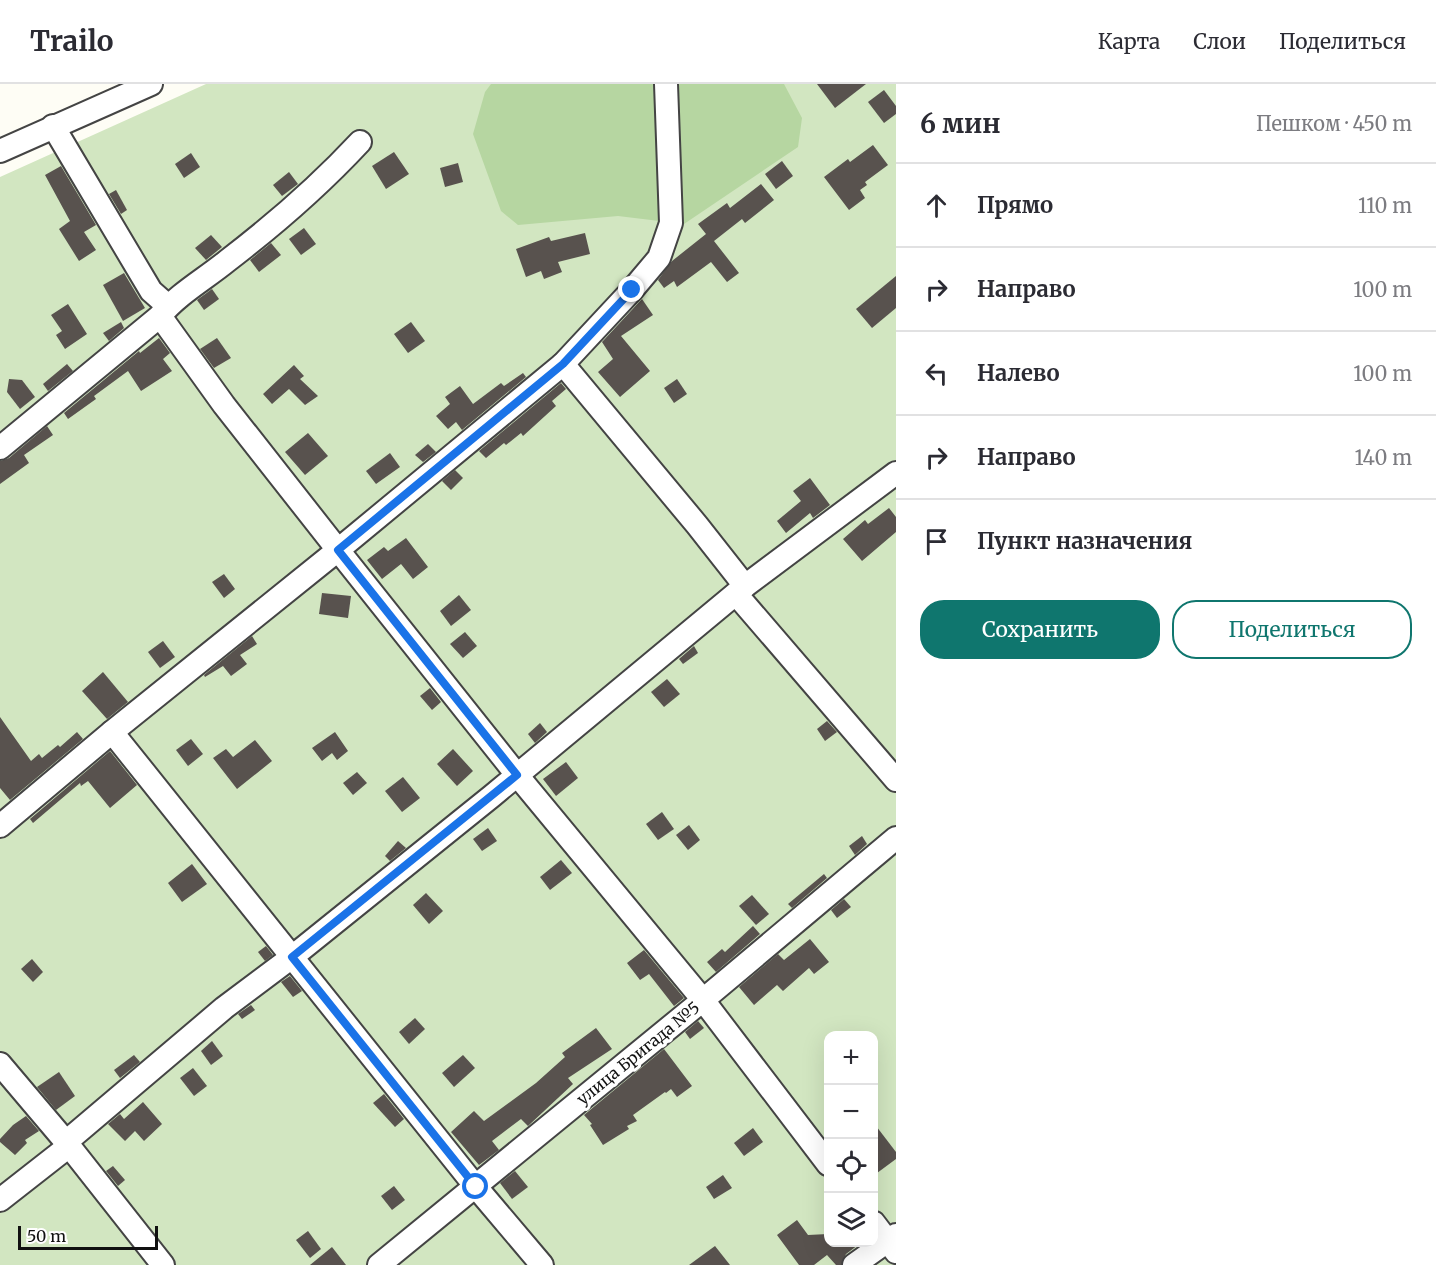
<!DOCTYPE html>
<html lang="ru">
<head>
<meta charset="utf-8">
<style>
  body { margin:0; font-family:Merriweather,serif; background:#f7f7f7; color:#2b2b33 }
  .controls { position:absolute; right:18px; bottom:18px; display:grid; overflow:hidden; border-radius:12px; box-shadow:0 6px 24px #0002 }
  .controls button { width:54px; height:54px; display:grid; place-items:center; padding:0; border:0; border-bottom:2px solid #e1e1e2; background:#fff; color:#2b2b33; font:30px sans-serif }
  .scale { position:absolute; left:18px; bottom:15px; width:140px; box-sizing:border-box; padding-left:6px; border:3px solid #111; border-top:0; font-size:16px; line-height:21px; white-space:nowrap; color:#111; -webkit-text-stroke:4px #fff; paint-order:stroke }
  .stop { position:absolute; width:18px; height:18px; margin:-14px; border:4px solid #1a73e8; border-radius:50%; background:#fff }
  .stop.end { background:#1a73e8; border-color:#fff; box-shadow:0 2px 6px #0008 }
  .list { margin:0; padding:0; list-style:none }
  h2 { display:flex; justify-content:space-between; align-items:center; height:78px; margin:0; padding:0 24px; font-size:26px }
  h2 small { font-size:20px; font-weight:400; color:#7c7c81 }
  .list li { display:grid; grid-template-columns:39px 1fr auto; gap:18px; align-items:center; box-sizing:border-box; height:84px; padding:0 24px; border-top:2px solid #e1e1e2 }
  .list b { display:block; font-size:22px; white-space:nowrap }
  .list em { font-size:20px; font-style:normal; color:#7c7c81 }
  .actions { display:flex; gap:12px; padding:18px 24px }
  .actions a { flex:1; padding:14px 0; border:2px solid #0f766e; border-radius:24px; text-align:center; font-size:21px; color:#0f766e }
  .actions .main { background:#0f766e; color:#fff }
  .icon { flex:none; width:33px; height:33px; fill:none; stroke:currentColor; stroke-width:2; stroke-linecap:round; stroke-linejoin:round }
  .map { position:relative; flex:none; width:896px; height:1181px; overflow:hidden }
  header { display:flex; align-items:center; gap:36px; box-sizing:border-box; height:84px; padding:0 30px; background:#fff; border-bottom:2px solid #e1e1e2 }
  header strong { font-size:28px }
  nav { display:flex; gap:33px; margin-inline-start:auto; font-size:21px }
  main { display:flex }
  aside { flex:1; background:#fff }
  .map>svg:first-child { display:block }
  .green { fill:#d2e6c1; fill-rule:evenodd }
  .forest { fill:#b6d6a1 }
  .building { fill:#58524e }
  .lines { fill:none; stroke-linecap:round; stroke-linejoin:round }
  .minor-casing { stroke:#444; stroke-width:26 }
  .minor { stroke:#fff; stroke-width:22 }
  .route { stroke:#1a73e8; stroke-width:8 }
  .labels { text-anchor:middle; dominant-baseline:central; stroke-width:6; stroke-linejoin:round; paint-order:stroke }
  .street-label { font-size:16px; fill:#111; stroke:#fff }
</style>
</head>
<body>
<header>
<strong>Trailo</strong>
<nav><a>Карта</a><a>Слои</a><a>Поделиться</a></nav>
</header>
<main>
<div class="map">
<svg width="896" height="1181" viewBox="0 0 896 1181">
  <rect width="100%" height="100%" fill="#fefdf5"/>
  <path class="green" d="M206,0H896V1181H0V93ZM828,952H874V1158H828Z"/>
  <path class="forest" d="M491,0H784L802,34L798,63L684,140L618,132L518,141L501,127L473,50L485,8Z"/>
  <g class="building">
    <path d="M817,0H866L835,24Z"/>
    <path d="M884,6L896,22V30L884,39L868,18Z"/>
    <path d="M873,61L888,81L865,98L867,101L860,106L865,114L849,126L824,93L848,75L850,78Z"/>
    <path d="M394,68L409,90L386,105L372,82Z"/>
    <path d="M191,69L200,83L184,94L175,80Z"/>
    <path d="M782,77L793,92L776,105L765,90Z"/>
    <path d="M458,79L463,98L445,103L440,84Z"/>
    <path d="M61,82L96,141L84,148L96,166L79,177L59,145L70,137L45,91Z"/>
    <path d="M289,88L298,100L282,112L273,101Z"/>
    <path d="M761,100L774,116L745,139L742,135L714,157L739,189L727,198L711,178L677,203L674,197L664,204L658,196L672,177L706,150L698,140L727,119L730,124Z"/>
    <path d="M116,106L127,126L121,130L109,110Z"/>
    <path d="M304,144L316,160L301,171L289,155Z"/>
    <path d="M585,149L590,170L558,178L562,188L544,195L541,187L526,193L516,165L549,153L551,157Z"/>
    <path d="M211,151L222,163L206,176L195,164Z"/>
    <path d="M271,159L281,171L259,188L250,176Z"/>
    <path d="M124,189L145,224L123,237L103,201Z"/>
    <path d="M896,192V224L872,244L856,225Z"/>
    <path d="M212,205L219,215L204,226L197,216Z"/>
    <path d="M642,215L653,231L621,252L650,287L620,313L598,288L613,275L602,258Z"/>
    <path d="M68,220L87,250L65,265L56,251L62,247L51,231Z"/>
    <path d="M121,238L124,244L109,257L103,249Z"/>
    <path d="M411,238L425,257L408,269L394,250Z"/>
    <path d="M159,254L170,269L163,275L172,287L141,307L128,287L94,312L96,315L68,335L64,329L139,267L140,269Z"/>
    <path d="M217,254L231,274L214,284L200,265Z"/>
    <path d="M67,280L73,287L48,307L43,300Z"/>
    <path d="M294,281L304,292L300,295L318,312L305,321L289,305L272,320L263,310Z"/>
    <path d="M523,289L526,293L462,346L456,338L448,345L436,332L450,320L445,313L460,302L473,320L501,299L504,302Z"/>
    <path d="M9,295L22,296L35,313L20,325L7,308Z"/>
    <path d="M677,295L687,310L674,319L664,304Z"/>
    <path d="M561,299L566,305L552,317L556,322L523,352L521,349L506,361L504,359L486,374L479,367Z"/>
    <path d="M47,342L53,351L24,371L29,379L0,400V377L9,374Z"/>
    <path d="M308,349L328,372L305,391L285,368Z"/>
    <path d="M428,360L436,368L423,378L415,371Z"/>
    <path d="M390,369L400,383L376,400L366,387Z"/>
    <path d="M455,386L463,394L451,406L442,397Z"/>
    <path d="M810,394L830,421L813,434L810,429L786,449L777,437L801,417L793,407Z"/>
    <path d="M889,424L896,433V448L862,477L843,455L865,436L868,440Z"/>
    <path d="M406,454L428,483L413,495L401,480L382,495L367,476L384,463L388,467Z"/>
    <path d="M224,490L235,505L224,514L212,498Z"/>
    <path d="M322,509L351,512L348,534L319,530Z"/>
    <path d="M459,511L471,526L451,542L440,527Z"/>
    <path d="M465,548L477,562L463,574L450,560Z"/>
    <path d="M252,552L257,560L240,571L247,580L231,592L223,582L205,593L204,591Z"/>
    <path d="M163,557L175,573L160,584L148,568Z"/>
    <path d="M694,562L698,569L683,580L679,575Z"/>
    <path d="M103,588L128,618L107,635L82,607Z"/>
    <path d="M667,595L680,610L664,623L651,608Z"/>
    <path d="M430,604L441,618L432,626L420,612Z"/>
    <path d="M0,633L31,677L39,670L42,674L58,661L60,663L77,648L83,655L10,716L0,704Z"/>
    <path d="M827,637L837,648L825,657L817,645Z"/>
    <path d="M540,639L547,648L535,659L528,650Z"/>
    <path d="M335,648L348,667L337,676L332,669L322,677L312,664Z"/>
    <path d="M191,655L203,670L188,682L176,666Z"/>
    <path d="M255,656L272,677L237,705L213,674L226,665L233,673Z"/>
    <path d="M453,665L473,687L457,702L437,680Z"/>
    <path d="M110,667L137,701L110,724L88,697L81,702L80,699L33,739L30,735Z"/>
    <path d="M566,678L578,694L556,712L543,695Z"/>
    <path d="M357,688L367,699L353,711L343,699Z"/>
    <path d="M403,693L420,714L402,728L385,707Z"/>
    <path d="M662,728L674,745L658,756L646,740Z"/>
    <path d="M689,741L700,756L688,766L676,751Z"/>
    <path d="M488,744L497,757L482,767L473,755Z"/>
    <path d="M862,752L867,760L855,771L849,762Z"/>
    <path d="M398,757L406,764L390,777L385,772Z"/>
    <path d="M561,776L572,789L550,806L540,793Z"/>
    <path d="M192,780L207,800L182,818L168,799Z"/>
    <path d="M824,790L827,794L792,824L788,820Z"/>
    <path d="M426,809L443,827L429,840L413,821Z"/>
    <path d="M752,811L769,830L756,841L739,822Z"/>
    <path d="M844,815L851,823L837,834L831,826Z"/>
    <path d="M753,842L760,850L716,888L707,878L722,865L725,868Z"/>
    <path d="M810,855L829,878L814,890L809,884L783,907L777,901L754,921L739,903L778,870L784,876Z"/>
    <path d="M266,862L273,871L265,877L258,868Z"/>
    <path d="M644,866L684,914L674,922L649,890L640,896L627,879Z"/>
    <path d="M32,875L43,888L33,898L21,885Z"/>
    <path d="M290,892L302,907L293,913L281,898Z"/>
    <path d="M251,921L255,926L242,935L238,930Z"/>
    <path d="M415,934L425,945L409,960L399,948Z"/>
    <path d="M698,937L704,944L690,955L685,948Z"/>
    <path d="M596,944L612,965L568,994L573,1000L528,1042L521,1035L492,1057L499,1066L479,1081L451,1048L474,1027L484,1037L536,999L565,973L562,969Z"/>
    <path d="M212,957L223,972L211,981L201,967Z"/>
    <path d="M664,965L692,1002L677,1013L671,1005L666,1009L665,1008L633,1031L637,1037L627,1042L629,1045L603,1061L590,1041L592,1040L584,1031Z"/>
    <path d="M134,971L140,978L120,994L114,986Z"/>
    <path d="M463,971L475,984L454,1003L442,989Z"/>
    <path d="M193,984L207,1002L194,1012L180,994Z"/>
    <path d="M59,988L75,1012L56,1026L37,1003Z"/>
    <path d="M384,1010L404,1035L395,1043L373,1019Z"/>
    <path d="M143,1018L162,1040L144,1057L135,1047L125,1057L108,1040L120,1030L124,1035Z"/>
    <path d="M26,1032L39,1047L25,1056L27,1059L15,1071L0,1058V1055L13,1041Z"/>
    <path d="M873,1038L896,1068V1075L873,1092Z"/>
    <path d="M753,1044L763,1058L744,1072L734,1059Z"/>
    <path d="M113,1082L125,1096L118,1102L106,1087Z"/>
    <path d="M515,1087L528,1103L512,1115L500,1099Z"/>
    <path d="M723,1091L732,1104L714,1115L706,1103Z"/>
    <path d="M394,1102L405,1116L392,1126L381,1112Z"/>
    <path d="M797,1136L808,1151L828,1150V1158H862L846,1170L841,1181H836L827,1171L814,1181H799L777,1151Z"/>
    <path d="M308,1147L321,1165L310,1174L296,1156Z"/>
    <path d="M715,1162L730,1181H689Z"/>
    <path d="M332,1163L346,1181H310Z"/>
  </g>
  <g class="lines">
    <g class="minor-casing">
      <g id="minor">
        <path d="M53,42L151,207L168,222"/>
        <path d="M0,67L151,0"/>
        <path d="M168,222L160,232L224,321L338,466L517,691L703,916L828,1080"/>
        <path d="M563,280L697,441L745,502L736,510L896,696"/>
        <path d="M0,364L160,232C178,210 205,195 227,177C274,141 320,101 360,58"/>
        <path d="M112,648L476,1103L542,1181"/>
        <path d="M0,742L112,648L338,466L563,280L632,206L659,174L671,139L666,0"/>
        <path d="M0,980L66,1058L163,1181"/>
        <path d="M0,1116L69,1062L66,1058L224,924L292,873L492,712L745,502L896,389"/>
        <path d="M874,1139L896,1168"/>
        <path d="M379,1181L703,916L896,754"/>
        <path d="M854,1181L896,1151"/>
      </g>
    </g>
    <use href="#minor" class="minor"/>
  </g>
  <g class="lines">
    <path class="route" d="M476,1103L292,873L517,691L338,466L563,280L632,206"/>
  </g>
  <g class="labels">
    <g class="street-label">
      <text transform="translate(638 969) rotate(-39)">улица Бригада №5</text>
    </g>
  </g>
</svg>
<div class="controls">
<button>+</button>
<button>−</button>
<button><svg class="icon" aria-label="locate" viewBox="0 0 24 24"><circle cx="12" cy="12" r="6"/><path d="M12 2v4M12 18v4M2 12h4M18 12h4"/></svg></button>
<button><svg class="icon" aria-label="layers" viewBox="0 0 24 24"><path d="M12 4l9 5-9 5-9-5zM3 14l9 5 9-5"/></svg></button>
</div>
<div class="scale">50 m</div>
<div class="stop" style="left:476px;top:1103px"></div>
<div class="stop end" style="left:632px;top:206px"></div>
</div>
<aside>
<h2>6 мин<small>Пешком · 450 m</small></h2>
<ul class="list">
<li><svg class="icon" aria-label="ahead" viewBox="0 0 24 24"><path d="M12 20V5M6 11l6-6 6 6"/></svg><div><b>Прямо</b></div><em>110 m</em></li>
<li><svg class="icon" aria-label="right" viewBox="0 0 24 24"><path d="M7 20v-9h11M14 6l5 5-5 5"/></svg><div><b>Направо</b></div><em>100 m</em></li>
<li><svg class="icon" aria-label="left" viewBox="0 0 24 24"><path d="M17 20v-9H6M10 6l-5 5 5 5"/></svg><div><b>Налево</b></div><em>100 m</em></li>
<li><svg class="icon" aria-label="right" viewBox="0 0 24 24"><path d="M7 20v-9h11M14 6l5 5-5 5"/></svg><div><b>Направо</b></div><em>140 m</em></li>
<li><svg class="icon" aria-label="arrive" viewBox="0 0 24 24"><path d="M6 21V4h12l-3 4 3 4H6"/></svg><div><b>Пункт назначения</b></div></li>
</ul>
<div class="actions"><a class="main">Сохранить</a><a>Поделиться</a></div>
</aside>
</main>
</body>
</html>
